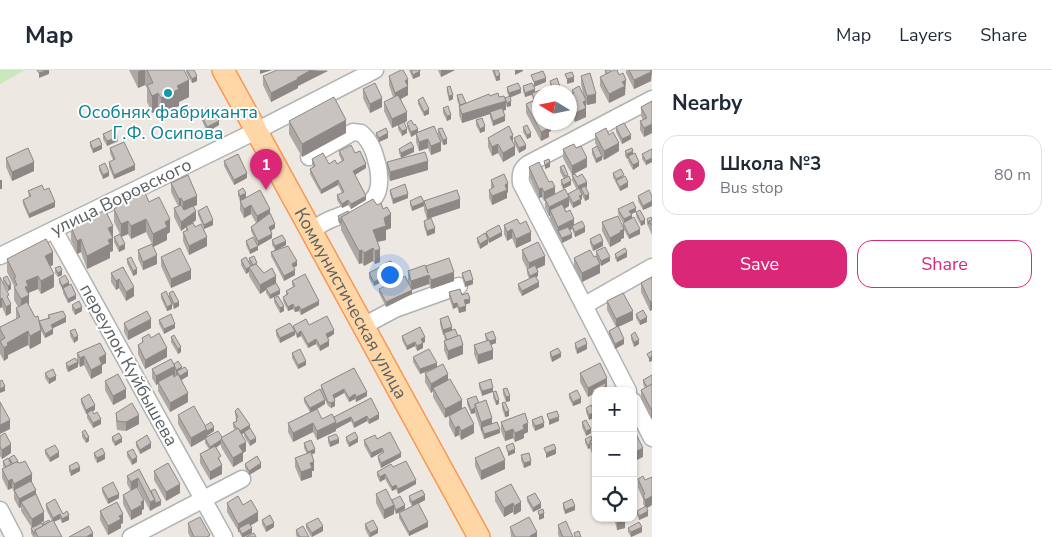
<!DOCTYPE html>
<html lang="en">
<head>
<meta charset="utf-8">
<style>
  body { margin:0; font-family:"Nunito Sans",sans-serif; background:#f2f2f3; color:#1f2937 }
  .controls { position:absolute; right:15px; bottom:15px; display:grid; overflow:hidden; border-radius:10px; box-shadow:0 1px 4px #0004 }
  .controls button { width:45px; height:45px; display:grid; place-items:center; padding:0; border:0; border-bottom:1px solid #e0e1e3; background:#fff; color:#1f2937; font:25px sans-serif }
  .compass { position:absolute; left:532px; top:15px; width:45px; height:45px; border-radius:50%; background:#fff; box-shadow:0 1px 4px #0004; rotate:280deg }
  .you { position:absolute; left:389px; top:204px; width:18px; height:18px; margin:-12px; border:4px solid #fff; border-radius:50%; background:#1a73e8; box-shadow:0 0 0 8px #1a73e833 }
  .badge { display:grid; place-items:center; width:32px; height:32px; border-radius:50%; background:#db2777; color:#fff; font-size:16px; font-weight:700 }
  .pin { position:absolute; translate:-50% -41px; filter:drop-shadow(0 1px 2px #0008) }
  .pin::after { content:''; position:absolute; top:26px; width:18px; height:15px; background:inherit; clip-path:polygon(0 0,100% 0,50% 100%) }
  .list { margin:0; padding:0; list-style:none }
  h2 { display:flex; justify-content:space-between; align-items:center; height:65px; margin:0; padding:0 20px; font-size:21px }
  h2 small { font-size:16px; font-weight:400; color:#747a83 }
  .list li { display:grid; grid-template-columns:32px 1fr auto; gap:15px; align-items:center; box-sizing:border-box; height:80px; margin:0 10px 10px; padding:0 10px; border:1px solid #e0e1e3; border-radius:15px }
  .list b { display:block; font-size:19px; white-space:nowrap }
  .list p { margin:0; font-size:16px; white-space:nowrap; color:#747a83 }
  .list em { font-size:16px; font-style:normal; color:#747a83 }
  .actions { display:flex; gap:10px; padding:15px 20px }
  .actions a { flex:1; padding:11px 0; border:1px solid #db2777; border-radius:15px; text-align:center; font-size:18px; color:#db2777 }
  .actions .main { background:#db2777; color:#fff }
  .icon { flex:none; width:28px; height:28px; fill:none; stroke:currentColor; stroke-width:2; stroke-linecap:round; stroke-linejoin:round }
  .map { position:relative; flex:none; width:652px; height:467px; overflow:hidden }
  header { display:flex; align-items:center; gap:30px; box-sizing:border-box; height:70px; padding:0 25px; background:#fff; border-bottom:1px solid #e0e1e3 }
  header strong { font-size:24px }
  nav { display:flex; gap:28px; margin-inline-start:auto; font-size:18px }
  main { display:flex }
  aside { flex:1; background:#fff }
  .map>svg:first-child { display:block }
  .green { fill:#cae7be }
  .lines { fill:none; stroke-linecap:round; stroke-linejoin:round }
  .minor-casing { stroke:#aeb3b6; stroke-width:19 }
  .major-casing { stroke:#f79853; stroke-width:24 }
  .minor { stroke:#fff; stroke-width:16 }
  .major { stroke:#ffd7a6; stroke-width:21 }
  .wall { fill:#ada8a4 }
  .shaded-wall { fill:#8d8886 }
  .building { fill:#c9c3bf; stroke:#8d8886 }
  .culture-dot { fill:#0f9aa8; stroke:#fff; stroke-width:2 }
  .labels { text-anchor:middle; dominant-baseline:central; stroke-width:4; stroke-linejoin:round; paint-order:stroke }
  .culture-label { font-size:18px; fill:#0d838f; stroke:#fff }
  .street-label { font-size:18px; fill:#5b6164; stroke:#fff }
</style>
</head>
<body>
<header>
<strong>Map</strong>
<nav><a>Map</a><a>Layers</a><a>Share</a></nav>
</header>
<main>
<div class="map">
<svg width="652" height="467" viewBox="0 0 652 467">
  <rect width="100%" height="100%" fill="#eee8e2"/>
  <path class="green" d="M0,0H25L0,14Z"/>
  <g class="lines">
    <g class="minor-casing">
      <g id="minor">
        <path d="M309,87L353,62L361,63C372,72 375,85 378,97C385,136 363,136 334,148C326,151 318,156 311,161"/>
        <path d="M54,160L224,467"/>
        <path d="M0,186L256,61L375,0"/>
        <path d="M585,235L652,197"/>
        <path d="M363,256L395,239L459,216"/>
        <path d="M628,321L521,113C520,104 521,99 528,94L652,29"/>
        <path d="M633,331L652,368"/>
        <path d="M0,440L14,467"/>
        <path d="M131,467L242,409"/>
      </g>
    </g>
    <g class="major-casing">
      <g id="major">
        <path id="s1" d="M223,0L479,467"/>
      </g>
    </g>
    <use href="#minor" class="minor"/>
    <use href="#major" class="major"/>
  </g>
  <g class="wall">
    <path d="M129,0H184L189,27L179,32V36L161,45L158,40L152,43L147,32V18L145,15L138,18Z"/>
    <path d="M186,0H194L197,11L192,13L186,2Z"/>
    <path d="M328,0L298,16V18L271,32L263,15V6Z"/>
    <path d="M409,0H420V6L413,9Z"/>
    <path d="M438,0H455L441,7Z"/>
    <path d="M492,0H498L500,10L496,11Z"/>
    <path d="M605,0L611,2L626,19H625V25L609,33L600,16V7L605,5Z"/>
    <path d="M626,0H652L651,11L634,19L626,3Z"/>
    <path d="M389,6L408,9V25L401,29L407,51L404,53L407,63L402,66L398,59V55L392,58L384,41V32L393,27L389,15Z"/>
    <path d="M581,6L596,33L587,35L586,33V47L575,52L570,42V26L572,24V20L584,27L581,15Z"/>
    <path d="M550,11L560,21L559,22H553L550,16Z"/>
    <path d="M523,16L535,22L540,52H551V61L549,62V67L541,71L526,43V34L533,30L532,24L525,27L523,21Z"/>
    <path d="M447,17L453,29L449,31L447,22Z"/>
    <path d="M507,17L521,23L510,27L511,36L507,37L506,34V40H503L505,51L493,56L490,47V44L462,53L459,45V35L457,30V25L466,33L490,26L499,27L505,30L509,27L507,22Z"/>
    <path d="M363,19L382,37L370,43L363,28Z"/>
    <path d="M418,30L429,44L424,46L418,34Z"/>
    <path d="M652,31V63L644,67L640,60V51L643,50L641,46V37Z"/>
    <path d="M181,36L192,47L185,50L181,40Z"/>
    <path d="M443,38L451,49L447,51L443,43Z"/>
    <path d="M210,41L219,55L207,62L200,46V42Z"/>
    <path d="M476,50L485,61L480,63L476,55Z"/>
    <path d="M289,51L346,63L302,87L289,64Z"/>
    <path d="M407,53L418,62L434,56L441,81L431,85L428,78L419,81L416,72V64L411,67L407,57Z"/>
    <path d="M523,57L531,67L527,69L523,62Z"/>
    <path d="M616,57L631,69L622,74L616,62Z"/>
    <path d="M438,59L447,74L443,75L438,64Z"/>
    <path d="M376,63L388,68L379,72L376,67Z"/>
    <path d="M103,64L118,71L107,76L103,69Z"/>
    <path d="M595,64L619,81L604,90L602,87V90L596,93L592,84V79L597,76L595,73Z"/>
    <path d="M488,68L513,73L515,85L503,92L498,83L492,86L488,77Z"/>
    <path d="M514,68L526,79L519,83L514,73Z"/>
    <path d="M90,72L102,79L93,83L90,76Z"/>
    <path d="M110,78L135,100L114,109L109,97V92L113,90L110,83Z"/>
    <path d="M399,79L414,82L401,88L399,83Z"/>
    <path d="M563,79L587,97L572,105L563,88Z"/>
    <path d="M652,79V92L646,95L642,89V84Z"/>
    <path d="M339,81L355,83L366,98L355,105L366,130L351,139L348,135L342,138L337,130V125L342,123L338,115L321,124L310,104V99L313,97L312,94V89L329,94H337L342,91L339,85Z"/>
    <path d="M625,81L633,84L639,96L633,100L628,91V88L627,89L625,86Z"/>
    <path d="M6,88L34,101L12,111L6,97Z"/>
    <path d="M224,91L247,108L234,115L224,96Z"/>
    <path d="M387,92L428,100L390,111L387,101Z"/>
    <path d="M99,96L109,106L103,109L99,100Z"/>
    <path d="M529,97L555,124L568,125L577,120L572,110V105L577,107L587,117H586L589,129L585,131L581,123V119L580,120L582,129L581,130V134L573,138L569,131V136L565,139L574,155L585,162L575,167L572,159L570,160L572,168L562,173L550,149V146H549L545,138V131H544L542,127L539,128L529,106Z"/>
    <path d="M560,97L568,107L571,115L563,119L561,115V110L564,109L560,102Z"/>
    <path d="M613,103L624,107L628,117L620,121L613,107Z"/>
    <path d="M491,110L508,122L507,123V128L492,135L489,128V120L491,119Z"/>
    <path d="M171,113L197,135L193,136L196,150L193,153L207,176L189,185L183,171V162L186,161V157L181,161L174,147V138L178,136L171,122Z"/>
    <path d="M44,120L55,137L29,148L23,134V130L29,127L28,121Z"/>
    <path d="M390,120L408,128L393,134L390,124Z"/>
    <path d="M238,121L270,143L275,158L271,161L272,168L258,176L251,161V157L256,153L251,144L244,148L240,140V131L238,126Z"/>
    <path d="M638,126H652V136L643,140L638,131Z"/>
    <path d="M124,128L149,132L170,162L167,164V170L153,177L157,194L143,200L138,189V180L152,174L146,162L131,169L128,164L121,167L125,179L119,182L114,172V167L120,164L114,152V139L124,132Z"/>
    <path d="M410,131L424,136L412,141L410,135Z"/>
    <path d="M424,131L460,138L427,149L424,140Z"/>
    <path d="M618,139L636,142L645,154L641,156L636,146V142L631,144L632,148L640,164L629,169L624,160V168L621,169V171L610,177L602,161V152L623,156V153L618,144Z"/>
    <path d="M198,141L213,155L204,159L198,145Z"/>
    <path d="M349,143L391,158L386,160V170L377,172L380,192L375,194L373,191L364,196L362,193L359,194L341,160V157L338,151V146Z"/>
    <path d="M652,148V165L647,154V149Z"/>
    <path d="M424,151L435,163L427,166L424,156Z"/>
    <path d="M520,154L531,171L516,178L512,168L507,171L504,164V155Z"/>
    <path d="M113,156V181L110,182V188L87,199L81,182L77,184L71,170V157Z"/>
    <path d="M486,162L502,166L489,173L488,171V174L480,179L477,172V168L486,165Z"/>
    <path d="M590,169L603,176L593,181L590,173Z"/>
    <path d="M272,170L286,175L278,179L297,196L294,197L295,205L284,211L271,186V182L275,180L272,175Z"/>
    <path d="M246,171L258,180L250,184L246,175Z"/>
    <path d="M522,180L545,195L537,199L538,206L536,208L539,217L522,226L518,219V214L529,209L527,203V199L522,189Z"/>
    <path d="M596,181L610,191L601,196L596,186Z"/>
    <path d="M615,184L627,187L617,192L615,188Z"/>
    <path d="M161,187L191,209L171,218L161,196Z"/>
    <path d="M249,188L257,195L264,203L276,214L280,224L270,229L266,223V220L260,224L249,206V202L246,204L241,195V190L251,196L249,193Z"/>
    <path d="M574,188L600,203L582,212L574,197Z"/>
    <path d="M7,189L53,195L50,196L54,217L41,224L38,219L28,223L29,236L35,247L39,251L48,248V245L66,252L53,258V264L45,268L41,261V273L30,279L28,275L8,285V288L4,291L0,284V257L16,249V238L18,237L14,230V216L7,202Z"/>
    <path d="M127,189L137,204L133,206L127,193Z"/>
    <path d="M385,193L395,204L389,207L385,198Z"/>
    <path d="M55,198L62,205L58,207L55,203Z"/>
    <path d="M426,199L454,211L431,219L429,214L412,220V224L386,237L379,223V219L409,215L408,210V201Z"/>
    <path d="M111,203L134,217V226L126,231L119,218L116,220L111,212Z"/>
    <path d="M369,203L385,210L374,216L369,208Z"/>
    <path d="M462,203L473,214L465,217L462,208Z"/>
    <path d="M0,207L9,230L11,243L6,246L2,237L0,238Z"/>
    <path d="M652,207V240L650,241L641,222V213Z"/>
    <path d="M3,208L11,219L8,221L3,212Z"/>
    <path d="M59,209L69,215L76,229L68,233L63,223V220L59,213Z"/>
    <path d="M292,211L319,235L301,245L299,241L295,242L293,239L288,241L283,231V227L286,225V221L293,217L292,215Z"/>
    <path d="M449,222L462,225L470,233L465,234L466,241L459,243L457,237L453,239L449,227Z"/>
    <path d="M169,223L179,236L174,239L169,228Z"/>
    <path d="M161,224L172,239L167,241L161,228Z"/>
    <path d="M274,228L284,241L280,243L274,232Z"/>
    <path d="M607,231L633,250L618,257L624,274L615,279L609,266V261L616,257L607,240Z"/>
    <path d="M72,235L82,241L75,245L72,240Z"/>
    <path d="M636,244L647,252L640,255L636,248Z"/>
    <path d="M440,249L452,260L463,284L448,290L444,280V271H445L444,265H443L440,254Z"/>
    <path d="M159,250L175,258L164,264L159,254Z"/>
    <path d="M124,253L151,258L128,270L124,262Z"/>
    <path d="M309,255L334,264L328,268L329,276L320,281L316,274L308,278L301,266L297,268L295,262V265L280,273L276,265V260L293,259V256Z"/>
    <path d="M70,261L78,270L74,273L70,266Z"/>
    <path d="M485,264L496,273L491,275L493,289L478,294L474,284V275L486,271Z"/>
    <path d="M631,265L639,274L634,277L631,269Z"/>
    <path d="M402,266L425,272L423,273V278L417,281L415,276L407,280L402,270Z"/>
    <path d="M171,267L181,282L178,284L171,272Z"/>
    <path d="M142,268H151L167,287L145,299L138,284V275L142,273Z"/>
    <path d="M575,273L587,279L577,284L575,278Z"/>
    <path d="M550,282L561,287L552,292L550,287Z"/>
    <path d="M77,283L106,293L102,295V303L91,309L84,295L80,297L78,293V297L68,302L66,298V293L77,291Z"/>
    <path d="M292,283L306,295L298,299L292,288Z"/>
    <path d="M413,287L437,297L448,304L445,348L433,327V321L431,323L425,312V303L433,299L420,304L413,292Z"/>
    <path d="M174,294L182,299L188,306L181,310L188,332L170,342L158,321V314L156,315L152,308V299Z"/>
    <path d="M354,298L367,326L356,332L355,329L349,332L344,323L334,329L335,336L331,338L328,336L325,330V334L316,340L322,349L334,347L371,328L379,349L369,354L367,351L354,358L351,351L336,359V358V361L317,370L313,362L293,372L288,362V353L310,342L304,332V328L325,329L321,320V315Z"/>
    <path d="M45,303L56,310L49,314L45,308Z"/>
    <path d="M580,303L607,317L606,318V321L594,326L593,324L588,327L580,312Z"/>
    <path d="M652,305V347L651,348L641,329V320L645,318L643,314V310Z"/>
    <path d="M491,309L482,326L479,317V313Z"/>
    <path d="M105,311L126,328L113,335L105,320Z"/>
    <path d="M503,319L510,331L506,332L503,324Z"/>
    <path d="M493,322L499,334L496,335L493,327Z"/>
    <path d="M569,324L581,333L573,336L569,328Z"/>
    <path d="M81,329L95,340L92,341L101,354L93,358L87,348V343L86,344L81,333Z"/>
    <path d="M467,329L479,333L492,354L500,363L484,369L475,343L471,344L467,334Z"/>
    <path d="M502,333L509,346L505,347L502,338Z"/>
    <path d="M586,338L595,347L589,350L586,342Z"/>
    <path d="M235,341L250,358L256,372L250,376L244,366V363L241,365L246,381L243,383V391L233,397L221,377V374L216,378L221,393L222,404L210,410L200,393V384L209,379L205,373V369L191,377L178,354V345L205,356L214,361L207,365V367L222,368L235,360L233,357V353L236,351V348L235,345Z"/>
    <path d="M116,343L139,354L126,361L117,360L116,352Z"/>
    <path d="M449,346L474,363L461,370L459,365L455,367L449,355Z"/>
    <path d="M532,350L544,357L535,361L532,355Z"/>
    <path d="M501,352L528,362L524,364V368L515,372L513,368L505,371L501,361Z"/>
    <path d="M582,352L591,363L586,366L582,357Z"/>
    <path d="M82,362L89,371L86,373L82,367Z"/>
    <path d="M0,366L11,383L2,389L0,386Z"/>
    <path d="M112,367L122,372L115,376L112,371Z"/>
    <path d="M328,367L339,373L330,377L328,372Z"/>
    <path d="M346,367L358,372L349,377L346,371Z"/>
    <path d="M596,368L593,386L590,378L588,379L585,373V369L592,370Z"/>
    <path d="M377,369L401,387L381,398L378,390V386L382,383V382L371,388L364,375V370Z"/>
    <path d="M136,372L151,378L140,384L136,376Z"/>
    <path d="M304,373L315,383L312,384L314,401H312V407L301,411L295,397V388L307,384L304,378Z"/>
    <path d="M45,380L59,387L50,392L45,384Z"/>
    <path d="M127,382L137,392L132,395L127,386Z"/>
    <path d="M94,383L105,389L97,393L94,387Z"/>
    <path d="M521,385L531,395L524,398L521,390Z"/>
    <path d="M9,388L18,392L32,413L36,424L44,451L32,458L21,441V437L19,438L14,429V422L12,418L8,420L2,408V399L4,398L3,396V391L9,392Z"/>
    <path d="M475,388L505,399L481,410L475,396Z"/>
    <path d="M245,394L261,398L249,405L245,398Z"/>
    <path d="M69,396L80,401L71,406L69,401Z"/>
    <path d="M393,397L416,414L398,424L396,419L392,421L385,409L380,412L377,406V402Z"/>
    <path d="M139,399L151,421L161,435L155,438L150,441L138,417L137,418L144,439L142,440V444L131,450L123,434V425L131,421L127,414V406Z"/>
    <path d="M154,401L180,423L166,431L154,410Z"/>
    <path d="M652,407V435L647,438L648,446L639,450L637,445V441L645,437L643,434V429L638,418V409L645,410Z"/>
    <path d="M511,414L521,441L514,445L513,442L504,447L495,431V422Z"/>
    <path d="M102,418L119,428L108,434L102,422Z"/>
    <path d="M376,424L392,430L405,439L396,444L394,440V444L384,449L376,433Z"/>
    <path d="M409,426L425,430L418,434L428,457L409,466L399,448V443L412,436L409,431Z"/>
    <path d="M527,427L541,438L533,442L527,431Z"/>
    <path d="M227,433L243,435L258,451L250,456L252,463L244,467H242L227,442Z"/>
    <path d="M563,433L575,440L565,444L563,438Z"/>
    <path d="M46,434L63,444L69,450L62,453L60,449L54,452L62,467H33L31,463V458L43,455V453L50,452L52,451L46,439Z"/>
    <path d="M100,441L123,453L121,454V458L108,465L100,450Z"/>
    <path d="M614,448H625V458L617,460Z"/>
    <path d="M262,450L274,457L266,462L262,454Z"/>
    <path d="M188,453L210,467H190L188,462Z"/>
    <path d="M306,454L323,461L311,467L306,458Z"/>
    <path d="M365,454L378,463L371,467H369L365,459Z"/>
    <path d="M558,455L573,467H559L558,464Z"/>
    <path d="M510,457L537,467H511Z"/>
    <path d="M628,458L642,462L631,467L628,462Z"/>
    <path d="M296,460L309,467H297L296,465Z"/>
  </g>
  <g class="shaded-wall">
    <path d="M47,0H49V4L39,8V3Z"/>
    <path d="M141,0H145V15L138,18V2Z"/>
    <path d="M260,0H272L260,4Z"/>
    <path d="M311,0L328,1L298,16V18L271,32V23L297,8Z"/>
    <path d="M441,0H455L441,7Z"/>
    <path d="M515,0H523V1L515,5Z"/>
    <path d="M650,0H652L651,11L634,19V10Z"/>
    <path d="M420,1V6L413,9V5Z"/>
    <path d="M500,5V10L496,11V7Z"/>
    <path d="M197,6V11L192,13V9Z"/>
    <path d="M574,7V12L567,14V9Z"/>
    <path d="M546,8V12L534,17V12Z"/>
    <path d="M408,9V25L395,32V23L405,11Z"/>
    <path d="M189,10V27L179,32V36L161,45V28L177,16Z"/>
    <path d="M626,10L625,25L609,33V24L622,12Z"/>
    <path d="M560,17V21L554,22L553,20Z"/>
    <path d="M521,19V23L509,28V23Z"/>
    <path d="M535,19V24L525,27V23Z"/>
    <path d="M158,23V40L152,43V26Z"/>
    <path d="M596,24V33L587,35V26Z"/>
    <path d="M453,25V29L449,31V26Z"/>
    <path d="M540,27V32L534,34V29Z"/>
    <path d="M382,28V37L370,43V34Z"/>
    <path d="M586,30V47L575,52V43L583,32Z"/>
    <path d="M506,31V40L490,44V42V44L462,53V44Z"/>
    <path d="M511,31V36L507,37V33Z"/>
    <path d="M429,39V44L424,46V42Z"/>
    <path d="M192,42V47L185,50V45Z"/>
    <path d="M407,42V51L392,58V49Z"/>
    <path d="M451,45V49L447,51V46Z"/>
    <path d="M505,46V51L493,56V51Z"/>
    <path d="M346,50V63L302,87V74Z"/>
    <path d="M219,51V55L207,62V57Z"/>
    <path d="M550,52H551V61L549,62V67L541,71V62L547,54Z"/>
    <path d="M569,52V54L563,57V53Z"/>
    <path d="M652,54V63L644,67V58Z"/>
    <path d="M485,56V61L480,63V59Z"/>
    <path d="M407,59V63L402,66V61Z"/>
    <path d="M418,59V63L411,67V62Z"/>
    <path d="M388,63V68L379,72V68Z"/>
    <path d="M531,63V67L527,69V65Z"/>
    <path d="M513,65V74L510,67Z"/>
    <path d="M631,65V69L622,74V69Z"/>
    <path d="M118,67V71L107,76V71Z"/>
    <path d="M428,69V78L419,81V72Z"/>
    <path d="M447,69V74L443,75V70Z"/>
    <path d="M441,72V81L431,85V76Z"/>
    <path d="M619,73V81L604,90V81Z"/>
    <path d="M498,74V83L492,86V77Z"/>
    <path d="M102,75V79L93,83V79Z"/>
    <path d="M526,75V79L519,83V78Z"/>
    <path d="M515,76V85L503,92V83Z"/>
    <path d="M414,77V82L401,88V83Z"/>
    <path d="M633,81V86H628V88L627,89V84Z"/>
    <path d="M602,86V90L596,93V89Z"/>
    <path d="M587,88V97L572,105V96Z"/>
    <path d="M652,88V92L646,95V91Z"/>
    <path d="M428,91V100L390,111V102Z"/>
    <path d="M34,92V101L12,111V102Z"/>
    <path d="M550,92V97L545,99V95Z"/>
    <path d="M639,92V96L633,100V95Z"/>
    <path d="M366,94V98L353,106V101Z"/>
    <path d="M135,95V100L114,109V105Z"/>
    <path d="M109,102V106L103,109V105Z"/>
    <path d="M247,103V108L234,115V110Z"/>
    <rect x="0" y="110" width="2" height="9"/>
    <path d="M338,110V115L321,124V120Z"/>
    <path d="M571,111V115L563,119V115Z"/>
    <path d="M587,112V117L578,121V116Z"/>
    <path d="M628,112V117L620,121V117Z"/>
    <path d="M508,113V122L507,123V128L492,135V126L505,115Z"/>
    <path d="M555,117V126L545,129L544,131V122Z"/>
    <path d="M542,118V127L539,128V119Z"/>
    <path d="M246,123V128L240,131V126Z"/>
    <path d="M408,124V128L393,134V129Z"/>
    <path d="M589,124V129L585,131V126Z"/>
    <path d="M582,125V129L581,130V134L573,138V133L579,126Z"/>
    <path d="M197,126V135L183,141V132Z"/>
    <path d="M366,126V130L351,139V134Z"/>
    <path d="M569,127V136L552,145L550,140V146H549V137Z"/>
    <path d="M181,128V137L179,138V129Z"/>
    <path d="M460,129V138L427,149V140Z"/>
    <path d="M348,130V135L342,138V134Z"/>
    <path d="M652,131V136L643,140V136Z"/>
    <path d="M55,132V137L29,148V144Z"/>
    <path d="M424,132V136L412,141V137Z"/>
    <path d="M251,135V144L244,148V139Z"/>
    <path d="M636,138V142L629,145V141Z"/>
    <path d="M270,139V148L257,155V146Z"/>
    <path d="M196,141V150L181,161V152Z"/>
    <path d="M391,144V158L386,160V170L373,173V160L384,148Z"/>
    <path d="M632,145V150L624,154V149Z"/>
    <path d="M146,149V162L131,169V156Z"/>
    <path d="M170,149V162L167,164V170L153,177V164L165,152Z"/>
    <path d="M574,149V158L572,156V159L560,165L558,161V157Z"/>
    <path d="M645,149V154L641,156V152Z"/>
    <path d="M213,150V155L204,159V155Z"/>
    <path d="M128,151V164L121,167V154Z"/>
    <path d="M275,154V158L269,162V157Z"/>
    <path d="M113,156V181L110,182V188L87,199V186L108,158Z"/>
    <path d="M585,157V162L575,167V162Z"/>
    <path d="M435,158V163L427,166V161Z"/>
    <path d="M512,159V168L507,171V162Z"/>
    <path d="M624,159V168L621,169V171L610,177V168Z"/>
    <path d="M640,159V164L629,169V165Z"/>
    <path d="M502,162V166L489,173V169Z"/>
    <path d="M531,162V171L516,178V169Z"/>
    <path d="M272,164V168L258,176V171Z"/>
    <path d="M572,164V168L562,173V168Z"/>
    <path d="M207,167V176L189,185V176Z"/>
    <path d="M81,169V182L77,184V171Z"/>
    <path d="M488,169V174L480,179V174Z"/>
    <path d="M286,171V175L275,181V176Z"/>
    <path d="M603,171V176L593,181V176Z"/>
    <path d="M125,174V179L119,182V177Z"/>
    <path d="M258,176V180L250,184V180Z"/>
    <path d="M373,178V191L364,196V183Z"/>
    <path d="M380,179V192L375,194V181Z"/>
    <path d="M362,180V193L359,194V181Z"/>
    <path d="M53,182V195L45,199V186Z"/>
    <path d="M627,182V187L617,192V188Z"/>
    <path d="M157,185V194L143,200V192Z"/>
    <path d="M545,186V195L529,202V193Z"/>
    <path d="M610,187V191L601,196V191Z"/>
    <path d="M297,191V196L292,198V194Z"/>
    <path d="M600,194V203L582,212V203Z"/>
    <path d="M249,197V202L246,204V199Z"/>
    <path d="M137,199V204L133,206V201Z"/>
    <path d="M62,200V205L58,207V203Z"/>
    <path d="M191,200V209L171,218V209Z"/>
    <path d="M295,200V205L284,211V206Z"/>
    <path d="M395,200V204L389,207V203Z"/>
    <path d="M454,202V211L431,219V210Z"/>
    <path d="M538,202V206L530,210V206Z"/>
    <path d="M54,204V217L41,224V211Z"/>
    <path d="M385,205V210L374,216V212Z"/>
    <path d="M429,205V214L412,220V224L386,237V232L411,220V211Z"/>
    <path d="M38,206V219L28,223L29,225V238L21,242V229L26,211Z"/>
    <path d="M276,206V215L266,218V220L260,224V215Z"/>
    <path d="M119,209V218L116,220V211Z"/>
    <path d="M473,210V214L465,217V212Z"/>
    <path d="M69,212V217L63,218L62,221V216Z"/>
    <path d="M539,212V217L522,226V221Z"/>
    <path d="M11,214V219L8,221V216Z"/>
    <path d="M134,217V226L126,231V222Z"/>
    <path d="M280,220V224L270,229V225Z"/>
    <path d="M76,225V229L68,233V229Z"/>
    <path d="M2,228V237L0,238V229Z"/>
    <path d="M470,229V233L464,235V230Z"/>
    <path d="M319,231V235L301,245V240Z"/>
    <path d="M652,231V240L650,241V232Z"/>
    <path d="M179,232V236L174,239V234Z"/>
    <path d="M457,233V237L453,239V234Z"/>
    <path d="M11,234V243L6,246V237Z"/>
    <path d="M172,234V239L167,241V237Z"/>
    <path d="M293,234V239L288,241V237Z"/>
    <path d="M284,236V241L280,243V238Z"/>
    <path d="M299,236V241L295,242V238Z"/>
    <path d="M466,236V241L459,243V238Z"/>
    <path d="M82,237V241L75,245V240Z"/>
    <path d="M633,241V250L616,258V249Z"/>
    <path d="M66,247V252L51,259V255Z"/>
    <path d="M647,247V252L640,255V251Z"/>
    <path d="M151,249V258L128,270V261Z"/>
    <path d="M175,254V258L164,264V259Z"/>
    <path d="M452,257V262L444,263L443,265V260Z"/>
    <path d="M53,259V264L45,268V264Z"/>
    <path d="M41,260V273L30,279V266Z"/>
    <path d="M334,260V264L326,269V264Z"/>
    <path d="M28,261V275L8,285V288L4,291V278L7,273Z"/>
    <path d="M295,261V265L280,273V268Z"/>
    <path d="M301,261V266L297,268V264Z"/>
    <path d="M78,266V270L74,273V268Z"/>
    <path d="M425,267V272L421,274V269Z"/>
    <path d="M316,269V274L308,278V274Z"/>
    <path d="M496,269V273L488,276V271Z"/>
    <path d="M624,269V274L615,279V274Z"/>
    <path d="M639,270V274L634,277V272Z"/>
    <path d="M329,271V276L320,281V276Z"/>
    <path d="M415,272V276L407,280V276Z"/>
    <path d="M423,273V278L417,281V276Z"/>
    <path d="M587,274V279L577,284V279Z"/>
    <path d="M463,275V284L448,290V281Z"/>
    <path d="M181,277V282L178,284V279Z"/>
    <path d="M167,278V287L145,299V290Z"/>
    <path d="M493,280V289L478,294V285Z"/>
    <path d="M561,283V287L552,292V287Z"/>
    <path d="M106,284V293L102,295V303L91,309V300L99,288Z"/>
    <path d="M84,286V295L80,297V288Z"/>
    <path d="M652,286V291L649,292V288Z"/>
    <path d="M306,291V295L298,299V295Z"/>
    <path d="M78,292V297L68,302V297Z"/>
    <path d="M437,293V297L420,304V299Z"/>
    <path d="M175,296V305L159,313L158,312V314L156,315V306Z"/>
    <path d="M182,297V302L177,301V304L176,305V300Z"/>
    <path d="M188,301V306L180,311V306Z"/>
    <path d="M448,304V313L433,318V321L431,323V314Z"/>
    <path d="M56,306V310L49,314V309Z"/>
    <path d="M607,308V317L606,318V321H596V326H594V322L592,320L593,324L588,327V318Z"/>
    <path d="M5,316V321L0,323V319Z"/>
    <path d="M493,318V322L482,326V321Z"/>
    <path d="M126,319V328L113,335V326Z"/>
    <path d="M344,319V323L333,329V325Z"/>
    <path d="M367,322V326L356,332V327Z"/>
    <path d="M188,323V332L170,342V333Z"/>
    <path d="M355,324V329L349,332V328Z"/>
    <path d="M510,326V331L506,332V327Z"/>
    <path d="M581,328V333L573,336V332Z"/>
    <path d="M325,330V334L310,343V338Z"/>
    <path d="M462,330V339L445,348V339Z"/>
    <path d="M499,330V334L496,335V331Z"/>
    <path d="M335,331V336L331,338V333Z"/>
    <path d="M95,335V340L86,344V340Z"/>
    <path d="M475,338V343L471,344V340Z"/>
    <path d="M652,338V347L651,348V339Z"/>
    <path d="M509,341V346L505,347V342Z"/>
    <path d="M595,342V347L589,350V345Z"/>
    <path d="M379,344V349L369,354V350Z"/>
    <path d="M139,345V354L126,361V352Z"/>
    <path d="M367,346V351L354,358V353Z"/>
    <path d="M351,347V351L336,359V354Z"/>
    <path d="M559,347V351L549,355V350Z"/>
    <path d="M492,348V357H482V361H481V352Z"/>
    <path d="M101,349V354L93,358V353Z"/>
    <path d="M10,350V359L0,364V355Z"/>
    <path d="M336,352V361L317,370V361Z"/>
    <path d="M313,353V362L293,372V363Z"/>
    <path d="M528,353V362L524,364V368L515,372V363L523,355Z"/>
    <path d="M544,353V357L535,361V356Z"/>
    <path d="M474,354V363L461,370V361Z"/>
    <path d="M250,355V360L244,362V363L239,366V362Z"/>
    <path d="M459,356V365L455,367V358Z"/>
    <path d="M214,357V361L207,366V361Z"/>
    <path d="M207,359V368L191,377V368Z"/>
    <path d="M500,359V363L484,369V364Z"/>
    <path d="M513,359V368L505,371V362Z"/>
    <path d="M591,359V363L586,366V361Z"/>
    <path d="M89,367V371L86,373V369Z"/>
    <path d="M122,368V372L115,376V372Z"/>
    <path d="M256,368V372L250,376V371Z"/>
    <path d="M358,368V372L349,377V373Z"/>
    <path d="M339,369V373L330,377V372Z"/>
    <path d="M221,370V374L210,381V377Z"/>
    <path d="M246,372V381L243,383V391L233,397V388L239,376Z"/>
    <path d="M151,373V378L140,384V380Z"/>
    <path d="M11,374V383L2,389V380Z"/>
    <path d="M590,374V378L588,379V375Z"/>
    <path d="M596,376V385L593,386V377Z"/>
    <path d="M382,378V382L371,388V383Z"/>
    <path d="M643,378V387L633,392V383Z"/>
    <path d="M315,379V383L308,386V382Z"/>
    <path d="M515,379V383L508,386V382Z"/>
    <path d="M556,379V384L546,388V383Z"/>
    <path d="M59,382V387L50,392V388Z"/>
    <path d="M401,383V387L381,398V393Z"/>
    <path d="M105,384V389L97,393V388Z"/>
    <path d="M137,387V392L132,395V390Z"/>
    <path d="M505,390V399L481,410V401Z"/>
    <path d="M531,391V395L524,398V393Z"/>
    <path d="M314,392V401H312V407L301,411V402L310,393Z"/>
    <path d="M261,393V398L249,405V401Z"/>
    <path d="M222,395V404L210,410V402Z"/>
    <path d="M80,397V401L71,406V401Z"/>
    <path d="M32,404V413L14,420V414Z"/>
    <path d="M385,404V409L380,412V407Z"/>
    <path d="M138,408V417L131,421V412Z"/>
    <path d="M12,409V418L8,420V411Z"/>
    <path d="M416,410V414L398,424V419Z"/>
    <path d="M180,414V423L166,431V422Z"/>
    <path d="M396,415V419L392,421V417Z"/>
    <path d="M36,420V429L21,432V437L19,438V429Z"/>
    <path d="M119,424V428L108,434V429Z"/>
    <path d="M425,425V430L412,437V432Z"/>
    <path d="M652,426V435L645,439V430Z"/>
    <path d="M144,430V439L142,440V444L131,450V441L141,432Z"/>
    <path d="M155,430V438L150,441V432Z"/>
    <path d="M161,431V435L155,438V433Z"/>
    <path d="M521,432V441L514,445V436Z"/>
    <path d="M513,433V442L504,447V438Z"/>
    <path d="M541,433V438L533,442V438Z"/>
    <path d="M394,435V444L384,449V440Z"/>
    <path d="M405,435V439L396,444V440Z"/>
    <path d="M575,436V440L565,444V440Z"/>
    <path d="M648,441V446L639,450V446Z"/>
    <path d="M44,442V451L32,458V449Z"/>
    <path d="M258,442V451L241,461L239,458V462H238V454Z"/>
    <path d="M544,443V448L539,450V445Z"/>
    <path d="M60,444V449L53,452V448Z"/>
    <path d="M123,444V453L121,454V458L108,465V456L119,446Z"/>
    <path d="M69,445V450L62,453V449Z"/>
    <path d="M625,449V458L617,460V451Z"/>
    <path d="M428,452V457L409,466V462Z"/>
    <path d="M274,453V457L266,462V457Z"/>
    <path d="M323,456V461L312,467V463Z"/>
    <path d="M642,457V462L631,467V462Z"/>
    <path d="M252,458V463L244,467H242V464Z"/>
    <path d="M378,459V463L370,467V463Z"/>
    <path d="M537,462V467H530V466Z"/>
    <path d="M93,463V467H86Z"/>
  </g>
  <g class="building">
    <path d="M37,0H47L39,3Z"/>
    <path d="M147,0H184L189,10L177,16L179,19L161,28L158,23L152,26L147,15L153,13Z"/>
    <path d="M187,0H194L197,6L192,9Z"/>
    <path d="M277,0H311L297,8L298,9L271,23L263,6Z"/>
    <path d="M401,0H403L408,9L405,11L408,16L395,23L389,6Z"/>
    <path d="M411,0H420V1L413,5Z"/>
    <path d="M494,0H498L500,5L496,7Z"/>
    <path d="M605,0H610L611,2L607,4Z"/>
    <path d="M614,0H617L619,5L623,3L626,10L622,12L625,16L609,24L600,7Z"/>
    <path d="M629,0H650L651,2L634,10Z"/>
    <path d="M543,1L546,8L534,12L531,5Z"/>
    <path d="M572,2L574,7L567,9L565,4Z"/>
    <path d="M590,3L596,24L587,26L581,6Z"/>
    <path d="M557,8L560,17L553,20L550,11Z"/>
    <path d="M375,13L382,28L370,34L363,19Z"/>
    <path d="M518,13L521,19L509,23L507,17Z"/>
    <path d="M532,13L535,19L525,23L523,16Z"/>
    <path d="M450,16L453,25L449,26L447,17Z"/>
    <path d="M579,16L586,30L583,32L586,38L575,43L570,33V26L574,23L572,20Z"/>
    <path d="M558,19L559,22H554L553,21Z"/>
    <path d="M541,20L542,22H540V27L534,29L532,23Z"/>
    <path d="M498,23L499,27L504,26L506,31L462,44L459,36L489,24L490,26Z"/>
    <path d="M462,24L466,33L460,35L457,25Z"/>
    <path d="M398,25L407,42L392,49L384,32Z"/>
    <path d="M510,26L511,31L507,33L505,28Z"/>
    <path d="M334,27L346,50L302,74L289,51Z"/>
    <path d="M423,27L429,39L424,42L418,30Z"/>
    <path d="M535,30L536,32L540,30V52H550L547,54L549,58L541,62L526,34Z"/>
    <path d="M652,31V54L644,58L640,51L647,48L641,37Z"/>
    <path d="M188,33L192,42L185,45L181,36Z"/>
    <path d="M448,36L451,45L447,46L443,38Z"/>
    <path d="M208,37L210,41L214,40L219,51L207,57L200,42Z"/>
    <path d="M502,38L505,46L493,51L490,42Z"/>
    <path d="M482,48L485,56L480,59L476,50Z"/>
    <path d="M411,50L414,55L415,54L418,59L411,62L407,53Z"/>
    <path d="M404,52L407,59L402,61L398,55Z"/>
    <path d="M624,53L631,65L622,69L616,57Z"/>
    <path d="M527,55L531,63L527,65L523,57Z"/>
    <path d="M434,56L441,72L431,76L428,69L419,72L416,63Z"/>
    <path d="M509,56L513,65L510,67L515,76L503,83L498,74L492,77L488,68Z"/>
    <path d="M386,58L388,63L379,68L376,63Z"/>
    <path d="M442,58L447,69L443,70L438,59Z"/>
    <path d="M606,58L609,65L613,62L619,73L604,81L595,64Z"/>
    <path d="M114,59L118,67L107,71L103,64Z"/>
    <path d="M520,65L526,75L519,78L514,68Z"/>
    <path d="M99,68L102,75L93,79L90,72Z"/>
    <path d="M124,72L135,95L114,105L109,92L115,89L110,78Z"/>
    <path d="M411,72L414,77L401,83L399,79Z"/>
    <path d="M574,74L576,78L581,76L587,88L572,96L563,79Z"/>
    <path d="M351,75L355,83L360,81L366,94L353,101L366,126L351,134L348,130L342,134L337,125L344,122L338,110L321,120L310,99L315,96L312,89L323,83L329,94L335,90L337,94L344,90L339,81Z"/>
    <path d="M597,76L602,86L596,89L592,79Z"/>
    <path d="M28,78L34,92L12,102L6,88Z"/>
    <path d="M632,78L633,81L627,84L625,81Z"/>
    <path d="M652,79V88L646,91L642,84Z"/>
    <path d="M425,82L428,91L390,102L387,92Z"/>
    <path d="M635,83L639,92L633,95L628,86Z"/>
    <path d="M238,84L247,103L234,110L224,91Z"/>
    <path d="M549,89L550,92L545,95L544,91Z"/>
    <path d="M539,92L549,112L552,111L555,117L544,122L542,118L539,119L529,97Z"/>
    <path d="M105,93L109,102L103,105L99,96Z"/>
    <path d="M564,95L568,105L565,106L560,97Z"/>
    <path d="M621,99L624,105L616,109L613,103Z"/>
    <path d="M504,104L508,113L505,115L507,120L492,126L489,120L494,117L491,110Z"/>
    <path d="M575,104L577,107L582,104L587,112L578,116L572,105Z"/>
    <path d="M188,105L197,126L183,132L181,128L179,129L171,113Z"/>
    <path d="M569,106L571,111L563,115L561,110Z"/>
    <path d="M625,106L628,112L620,117L616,111Z"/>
    <path d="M405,114L408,124L393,129L390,120Z"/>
    <path d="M42,115L44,120L49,118L55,132L29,144L23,130L31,126L28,121Z"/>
    <path d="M585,116L589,124L585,126L581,118Z"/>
    <path d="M243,118L246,123L240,126L238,121Z"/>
    <path d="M579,118L582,125L579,126L581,129L573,133L568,124Z"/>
    <path d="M565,119L569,127L549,137L545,129Z"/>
    <path d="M260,120L270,139L257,146L251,135L244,139L240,131Z"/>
    <path d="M457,120L460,129L427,140L424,131Z"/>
    <path d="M649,120L652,126V131L643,136L638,126Z"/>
    <path d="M137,122L138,125L145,123L149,132L159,127L170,149L165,152L167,157L153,164L146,149L131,156L128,151L121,154L114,139L126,131L124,128Z"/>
    <path d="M421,126L424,132L412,137L410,131Z"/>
    <path d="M373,129L377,135L381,133L383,139L387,137L391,144L384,148L386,156L373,160L380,179L375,181L373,178L364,183L362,180L359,181L341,147Z"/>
    <path d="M633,132L636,138L629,141L632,145L624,149L618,139Z"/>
    <path d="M562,134L566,142L570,140L574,149L558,157L550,140Z"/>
    <path d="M181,135L184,140L193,136L196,141L181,152L174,138Z"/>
    <path d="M207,136L213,150L204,155L198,141Z"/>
    <path d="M105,140L113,156L108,158L113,168L108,170L110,174L87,186L81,169L77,171L71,157Z"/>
    <path d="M640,140L645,149L641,152L636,142Z"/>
    <path d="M348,141L349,143L341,147V153L338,146Z"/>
    <path d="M270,143L275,154L269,157L272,164L258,171L251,157Z"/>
    <path d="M618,146L624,159L620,161L621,162L610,168L602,152Z"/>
    <path d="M634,147L640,159L629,165L623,153Z"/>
    <path d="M651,147L652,150L649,151V154L647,149Z"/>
    <path d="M431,148L435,158L427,161L424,151Z"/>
    <path d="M517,149L520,154L526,151L531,162L516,169L512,159L507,162L504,155Z"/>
    <path d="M652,150V156L649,151Z"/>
    <path d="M582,151L585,157L575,162L572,156Z"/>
    <path d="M193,153L195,157L201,154L207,167L189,176L183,162L188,160L186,156Z"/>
    <path d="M499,155L502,162L489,169L486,162Z"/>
    <path d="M568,157L572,164L562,168L558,161Z"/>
    <path d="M485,163L488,169L480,174L477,168Z"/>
    <path d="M120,164L125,174L119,177L114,167Z"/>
    <path d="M600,164L603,171L593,176L590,169Z"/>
    <path d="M282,165L286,171L275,176L272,170Z"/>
    <path d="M253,167L258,176L250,180L246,171Z"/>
    <path d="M46,169L53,182L45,186L54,204L41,211L38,206L26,211L28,216L25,217L29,225L21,229L14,217L17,215L14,208L16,207L7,189Z"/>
    <path d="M538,172L545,186L529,193L522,180Z"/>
    <path d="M152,174L157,185L143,192L138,180Z"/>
    <path d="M288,176L297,191L292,194L295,200L284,206L271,182Z"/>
    <path d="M605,177L610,187L601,191L596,181Z"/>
    <path d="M180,178L191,200L171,209L161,187Z"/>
    <path d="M625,178L627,182L617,188L615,184Z"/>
    <path d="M590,180L594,187L596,186L600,194L582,203L574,188Z"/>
    <path d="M254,186L257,193L253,195L249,188Z"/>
    <path d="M131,187L137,199L133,201L127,189Z"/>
    <path d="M246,187L251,196L246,199L241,190Z"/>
    <path d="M449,188L454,202L431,210L429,205L411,211L408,201L425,195L428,203L426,196Z"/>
    <path d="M391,191L395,200L389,203L385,193Z"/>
    <path d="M256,194L264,203L272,198L276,206L260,215L249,197Z"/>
    <path d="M535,195L538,202L530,206L527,199Z"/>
    <path d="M60,196L62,200L58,203L55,198Z"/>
    <path d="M123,197L134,217L126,222L119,209L116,211L111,203Z"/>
    <path d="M380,197L385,205L374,212L369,203Z"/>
    <path d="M470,200L473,210L465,212L462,203Z"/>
    <path d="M305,204L319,231L301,240L299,236L295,238L293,234L288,237L283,227L288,224L286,221L295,216L292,211Z"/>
    <path d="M65,205L69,212L62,216L59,209Z"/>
    <path d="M7,206L11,214L8,216L3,208Z"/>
    <path d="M405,206L412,220L386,232L379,219Z"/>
    <path d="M535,206L539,212L522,221L518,214Z"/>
    <path d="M0,207L9,225L7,226L11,234L6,237L2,228L0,229Z"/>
    <path d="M652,207V231L650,232L641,213Z"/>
    <path d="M276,213L280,220L270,225L266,218Z"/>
    <path d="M71,214L76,225L68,229L63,218Z"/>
    <path d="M460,219L462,225L468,223L470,229L464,230L466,236L459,238L457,233L453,234L449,222Z"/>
    <path d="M166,221L172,234L167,237L161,224Z"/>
    <path d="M173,221L179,232L174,234L169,223Z"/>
    <path d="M623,223L633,241L616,249L607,231Z"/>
    <path d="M278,226L284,236L280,238L274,228Z"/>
    <path d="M79,231L82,237L75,240L72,235Z"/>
    <path d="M27,232L35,247L38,246L41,260L30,266L28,261L7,273L8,275L4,278L0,271L5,268L0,259V257L20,247L16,238Z"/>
    <path d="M643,240L647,247L640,251L636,244Z"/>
    <path d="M63,241L66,247L51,255L53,259L45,264L39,251L50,248L48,245Z"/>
    <path d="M147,241L151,249L128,261L124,253Z"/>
    <path d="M171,244L175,254L164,259L159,250Z"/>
    <path d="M327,246L334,260L326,264L329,271L320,276L316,269L308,274L301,261L297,264L293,256L306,249L309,255Z"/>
    <path d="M448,246L452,257L443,260L440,249Z"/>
    <path d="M290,253L295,261L280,268L276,260Z"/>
    <path d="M618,256L624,269L615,274L609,261Z"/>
    <path d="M420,257L425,267L421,269L423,273L417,276L415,272L407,276L402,266Z"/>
    <path d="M75,259L78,266L74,268L70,261Z"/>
    <path d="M455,259L458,266L447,270L444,263Z"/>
    <path d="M493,261L496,269L490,271L489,270H488L485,264Z"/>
    <path d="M635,262L639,270L634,272L631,265Z"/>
    <path d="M159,263L167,278L145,290L138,275L143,272L142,268L149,264L151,268Z"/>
    <path d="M174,265L181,277L178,279L171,267Z"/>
    <path d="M460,265L463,275L448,281L444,271Z"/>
    <path d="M585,268L587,274L577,279L575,273Z"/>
    <path d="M489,270L493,280L478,285L474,275Z"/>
    <path d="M100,273L106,284L99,288L102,294L91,300L84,286L80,288L77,283Z"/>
    <path d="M558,278L561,283L552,287L550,282Z"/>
    <path d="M300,279L306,291L298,295L292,283Z"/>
    <path d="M429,279L437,293L420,299L413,287Z"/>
    <path d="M652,281V286L649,288L647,284Z"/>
    <path d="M75,288L78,292L68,297L66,293Z"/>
    <path d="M171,289L175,296L156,306L152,299Z"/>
    <path d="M178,291L182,297L176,300L174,294Z"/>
    <path d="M600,293L607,308L588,318L580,303Z"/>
    <path d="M443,294L448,304L431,314L425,303Z"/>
    <path d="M185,297L188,301L180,306L177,301Z"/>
    <path d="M354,298L367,322L356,327L355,324L349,328L344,319L333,325L335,331L331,333L328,332L321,315Z"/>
    <path d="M53,299L56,306L49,309L45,303Z"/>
    <path d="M118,304L126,319L113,326L105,311Z"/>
    <path d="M173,304L174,307L178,304L188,323L170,333L158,312Z"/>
    <path d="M652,305V314L647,317L643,310Z"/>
    <path d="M450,309L462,330L445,339L433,318Z"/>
    <path d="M491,309L493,318L482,321L479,313Z"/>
    <path d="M2,310L5,316L0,319V311Z"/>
    <path d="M605,313L606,316L594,322L592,320Z"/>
    <path d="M652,314V338L651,339L641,320Z"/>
    <path d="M507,318L510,326L506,327L503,319Z"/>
    <path d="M320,319L325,330L310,338L304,328Z"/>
    <path d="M577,320L581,328L573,332L569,324Z"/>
    <path d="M496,321L499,330L496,331L493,322Z"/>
    <path d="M89,324L95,335L86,340L81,329Z"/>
    <path d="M476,326L479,333L475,334V338L471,340L467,329Z"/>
    <path d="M371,328L379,344L369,350L367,346L354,353L351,347L336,354L334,347Z"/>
    <path d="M486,330L492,348L481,352L475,334Z"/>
    <path d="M0,332L10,350L0,355Z"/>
    <path d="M505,332L509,341L505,342L502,333Z"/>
    <path d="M132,333L139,345L126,352L117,351L116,343Z"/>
    <path d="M591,335L595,342L589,345L586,338Z"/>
    <path d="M194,336L207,359L191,368L178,345Z"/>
    <path d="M465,337L474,354L461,361L459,356L455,358L449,346Z"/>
    <path d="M238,338L250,355L240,361L238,358L237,359L233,353L237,351L236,348L238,347L235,341Z"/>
    <path d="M317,339L322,349L332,344L336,352L317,361L313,353L293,363L288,353Z"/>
    <path d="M92,340L94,344L97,342L101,349L93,353L87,343Z"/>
    <path d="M557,341L559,347L549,350L547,344Z"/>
    <path d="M525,343L528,353L523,355L524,359L515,363L513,359L505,362L501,352Z"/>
    <path d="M542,346L544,353L535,356L532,350Z"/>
    <path d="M586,350L591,359L586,361L582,352Z"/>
    <path d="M211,352L214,357L207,361L205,356Z"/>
    <path d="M497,352L500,359L484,364L482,357Z"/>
    <path d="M238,358L246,372L239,376L243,382L233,388L221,368Z"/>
    <path d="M250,358L256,368L250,371L244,362Z"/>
    <path d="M85,360L89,367L86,369L82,362Z"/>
    <path d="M634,360L643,378L633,383V361Z"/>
    <path d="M218,361L222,367L221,370L210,377L205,368Z"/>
    <path d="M355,362L358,368L349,373L346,367Z"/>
    <path d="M390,362L401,383L381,393L378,386L384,382L382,378L371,383L364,370L375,365L377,369Z"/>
    <path d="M5,363L11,374L2,380L0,377V366Z"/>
    <path d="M119,363L122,368L115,372L112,367Z"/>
    <path d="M336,364L339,369L330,372L328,367Z"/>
    <path d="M147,365L151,373L140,380L136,372Z"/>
    <path d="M591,366L592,370L590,371V374L588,375L585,369Z"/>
    <path d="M596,368V376L593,377L590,371Z"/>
    <path d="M311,370L315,379L308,382L304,373Z"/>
    <path d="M513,373L515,379L508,382L506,376Z"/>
    <path d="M554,374L556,379L546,383L544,378Z"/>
    <path d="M55,375L59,382L50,388L45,380Z"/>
    <path d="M215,376L221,386L218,388L222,395L210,402L200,384Z"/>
    <path d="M499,377L505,390L481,401L475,388Z"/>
    <path d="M102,378L105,384L97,388L94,383Z"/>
    <path d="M133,379L137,387L132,390L127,382Z"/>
    <path d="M311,382L314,392L310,393L312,398L301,402L295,388Z"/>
    <path d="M529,383L531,391L524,393L521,385Z"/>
    <path d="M14,385L18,391L13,394L9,388Z"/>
    <path d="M257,386L261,393L249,401L245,394Z"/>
    <path d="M8,388L11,394L6,397L3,391Z"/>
    <path d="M25,391L32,404L14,414L12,409L8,411L2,399L16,392L20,393Z"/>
    <path d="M406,391L416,410L398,419L396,415L392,417L385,404L380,407L377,402L391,394L393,397Z"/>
    <path d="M77,392L80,397L71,401L69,396Z"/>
    <path d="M168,393L180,414L166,422L154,401Z"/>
    <path d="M139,399L155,430L150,432L138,408L131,412L127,406Z"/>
    <path d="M643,406L645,410L652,407V426L645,430L643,425L645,424L638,409Z"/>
    <path d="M31,411L36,420L19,429L14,420Z"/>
    <path d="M113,412L119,424L108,429L102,418Z"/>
    <path d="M511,414L521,432L514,436L513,433L504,438L495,422Z"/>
    <path d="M137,417L144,430L141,432L142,435L131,441L123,425Z"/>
    <path d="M155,419L161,431L155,433V430L151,421Z"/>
    <path d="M386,419L394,435L384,440L376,424Z"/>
    <path d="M422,420L425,425L412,432L409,426Z"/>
    <path d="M535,423L541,433L533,438L527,427Z"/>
    <path d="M36,424L44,442L32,449L21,432Z"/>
    <path d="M238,426L243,435L251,430L258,442L238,454L227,433Z"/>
    <path d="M400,426L405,435L396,440L392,430Z"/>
    <path d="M55,429L63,444L67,441L69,445L62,449L60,444L53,448L46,434Z"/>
    <path d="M572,429L575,436L565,440L563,433Z"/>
    <path d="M117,432L123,444L119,446L121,449L108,456L100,441Z"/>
    <path d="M418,433L428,452L409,462L399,443Z"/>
    <path d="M646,436L648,441L639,446L637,441Z"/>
    <path d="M543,439L544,443L539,445L538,441Z"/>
    <path d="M270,445L274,453L266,457L262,450Z"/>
    <path d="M200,447L210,465L207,467H194L188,453Z"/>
    <path d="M529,447L537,462L530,466V467H515L510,457Z"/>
    <path d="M318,448L323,456L312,463L306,454Z"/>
    <path d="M616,448H625V449L617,451Z"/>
    <path d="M49,450L50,452L44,455L43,453Z"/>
    <path d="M53,450L62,467H38L35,460Z"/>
    <path d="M373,450L378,459L370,463L365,454Z"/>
    <path d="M566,451L573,467H563L558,455Z"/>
    <path d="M639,452L642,457L631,462L628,458Z"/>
    <path d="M42,453L43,456L35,460L34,464L31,458Z"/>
    <path d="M249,453L252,458L242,464L239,458Z"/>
    <path d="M89,456L93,463L86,467H69Z"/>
    <path d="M303,456L309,467H300L296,460Z"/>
    <path d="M579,461L581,467H575L574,463Z"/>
    <path d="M254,463L256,467H246Z"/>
  </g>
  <circle class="culture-dot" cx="168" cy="23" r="5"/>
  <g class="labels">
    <g class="culture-label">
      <text x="168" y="42">Особняк фабриканта<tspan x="168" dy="21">Г.Ф. Осипова</tspan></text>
    </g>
    <g class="street-label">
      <text transform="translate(121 127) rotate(-26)">улица Воровского</text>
      <text stroke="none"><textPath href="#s1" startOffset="266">Коммунистическая улица</textPath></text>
      <text transform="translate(129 295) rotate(61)">переулок Куйбышева</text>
    </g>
  </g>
</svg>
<div class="controls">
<button>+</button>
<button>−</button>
<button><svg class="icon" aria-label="locate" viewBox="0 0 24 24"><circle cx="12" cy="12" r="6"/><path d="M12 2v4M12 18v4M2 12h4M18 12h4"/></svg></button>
</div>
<svg class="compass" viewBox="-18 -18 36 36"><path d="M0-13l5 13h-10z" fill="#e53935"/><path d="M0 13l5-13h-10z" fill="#747a83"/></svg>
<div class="you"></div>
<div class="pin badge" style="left:266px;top:120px">1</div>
</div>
<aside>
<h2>Nearby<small></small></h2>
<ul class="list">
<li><span class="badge">1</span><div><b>Школа №3</b><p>Bus stop</p></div><em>80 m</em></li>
</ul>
<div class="actions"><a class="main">Save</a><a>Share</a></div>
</aside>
</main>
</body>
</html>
